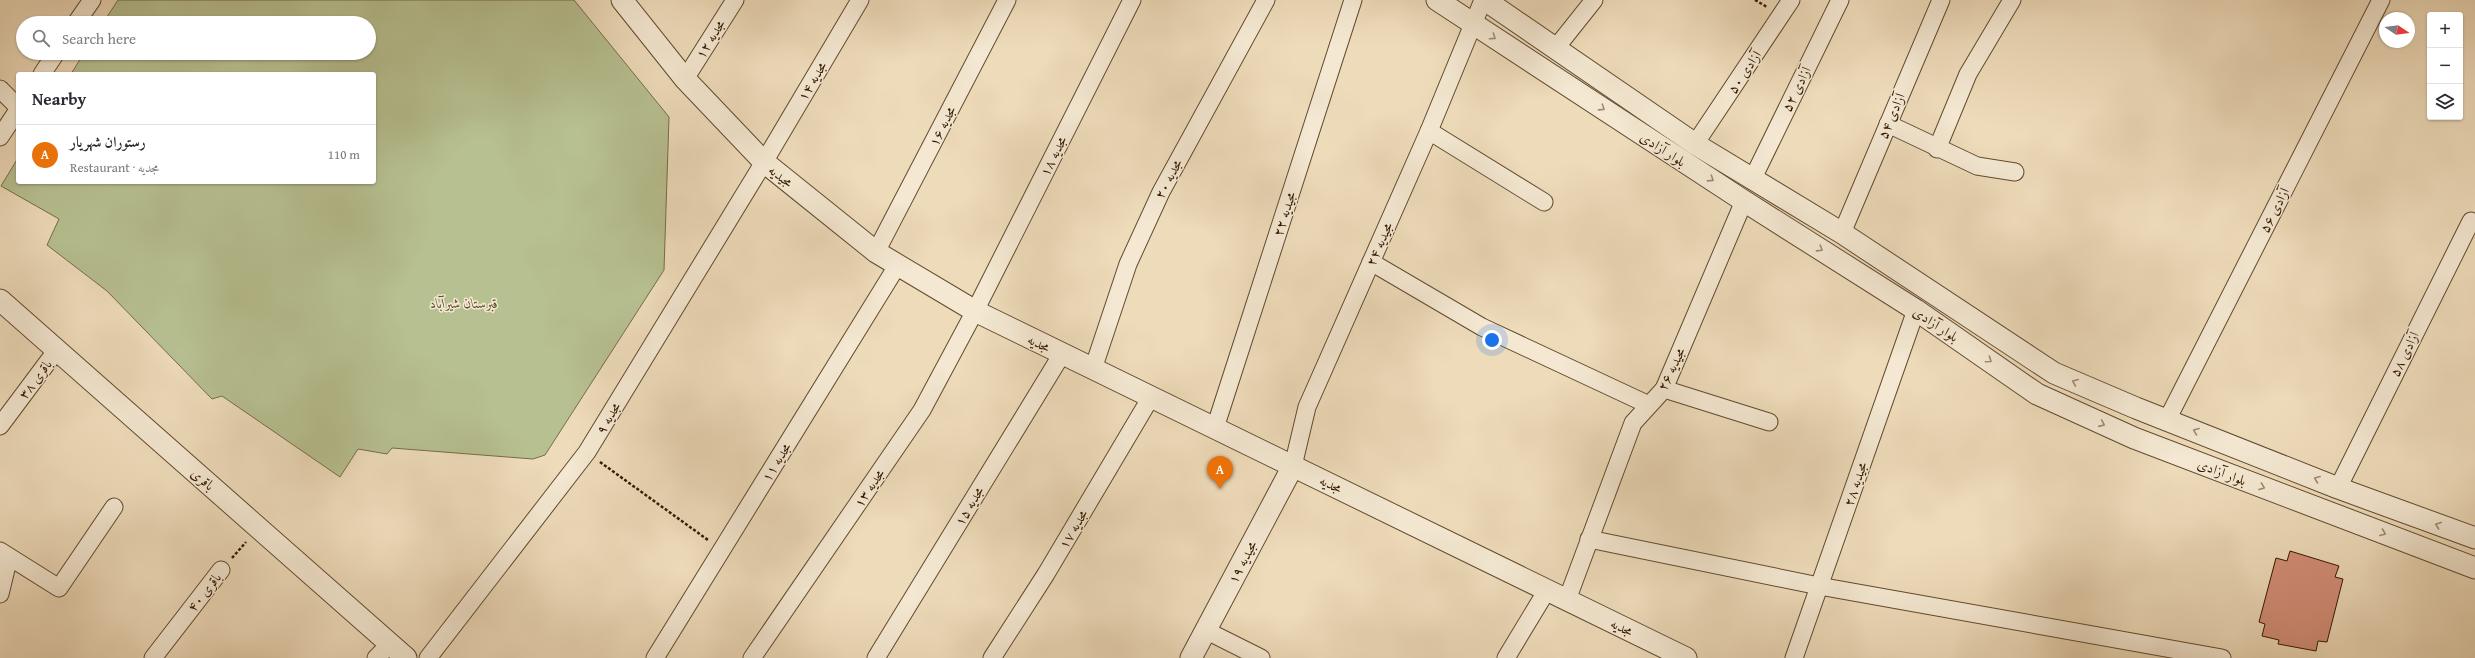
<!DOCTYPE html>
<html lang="en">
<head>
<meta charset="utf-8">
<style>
  body { margin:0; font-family:"Gentium Book Plus",Amiri,serif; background:#f7f7f7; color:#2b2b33 }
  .controls { position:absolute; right:12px; top:12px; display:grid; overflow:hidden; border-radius:4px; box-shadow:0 1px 3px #0004 }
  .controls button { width:36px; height:36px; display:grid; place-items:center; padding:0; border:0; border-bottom:1px solid #e1e1e2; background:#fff; color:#2b2b33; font:20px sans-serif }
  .compass { position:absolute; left:2379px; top:12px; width:36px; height:36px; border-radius:50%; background:#fff; box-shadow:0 1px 3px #0004; rotate:103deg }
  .you { position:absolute; left:1492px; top:340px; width:14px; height:14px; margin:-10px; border:3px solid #fff; border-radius:50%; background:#1a73e8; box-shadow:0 0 0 6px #1a73e833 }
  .badge { display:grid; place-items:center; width:26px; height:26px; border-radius:50%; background:#8f2418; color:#fff; font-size:13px; font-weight:700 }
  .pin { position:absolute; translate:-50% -33px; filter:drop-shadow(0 1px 2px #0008) }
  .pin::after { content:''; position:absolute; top:21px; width:14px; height:12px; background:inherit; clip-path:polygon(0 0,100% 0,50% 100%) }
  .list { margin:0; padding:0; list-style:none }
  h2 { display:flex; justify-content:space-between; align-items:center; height:52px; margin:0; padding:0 16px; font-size:17px }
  h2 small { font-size:13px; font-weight:400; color:#7c7c81 }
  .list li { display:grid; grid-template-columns:26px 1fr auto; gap:12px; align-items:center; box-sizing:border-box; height:60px; padding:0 16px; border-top:1px solid #e1e1e2 }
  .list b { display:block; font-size:15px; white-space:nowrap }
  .list p { margin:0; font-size:13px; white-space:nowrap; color:#7c7c81 }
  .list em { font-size:13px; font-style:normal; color:#7c7c81 }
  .icon { flex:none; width:22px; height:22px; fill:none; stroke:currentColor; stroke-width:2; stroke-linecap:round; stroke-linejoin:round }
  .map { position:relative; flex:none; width:2475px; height:658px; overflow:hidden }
  .search { position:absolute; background:#fff; box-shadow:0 1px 3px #0004; left:16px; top:16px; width:360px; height:44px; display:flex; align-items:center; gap:10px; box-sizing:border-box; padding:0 14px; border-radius:22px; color:#7c7c81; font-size:15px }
  .panel { position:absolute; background:#fff; box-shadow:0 1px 3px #0004; left:16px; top:72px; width:360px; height:112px; border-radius:4px }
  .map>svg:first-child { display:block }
  .green { fill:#b7c091; stroke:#766c48 }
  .building { fill:#d28e78; stroke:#341900 }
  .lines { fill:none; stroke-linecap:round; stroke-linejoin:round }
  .minor-casing { stroke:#624a2e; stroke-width:19 }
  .tertiary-casing { stroke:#624a2e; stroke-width:23 }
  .path { stroke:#341900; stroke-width:2.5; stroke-dasharray:3 2; stroke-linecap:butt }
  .minor { stroke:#f4e8d2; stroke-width:17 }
  .tertiary { stroke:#f4e8d2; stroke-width:21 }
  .oneway { stroke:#9e8b74 }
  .labels { text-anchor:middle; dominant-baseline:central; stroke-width:3; stroke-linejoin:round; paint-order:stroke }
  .street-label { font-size:14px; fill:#341900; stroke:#f4e8d2 }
  .park-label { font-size:14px; font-style:italic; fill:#5b4b2c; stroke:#f4e8d2 }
</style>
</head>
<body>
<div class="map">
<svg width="2475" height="658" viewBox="0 0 2475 658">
  <rect width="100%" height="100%" fill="#eedbba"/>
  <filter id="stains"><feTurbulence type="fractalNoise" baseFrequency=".005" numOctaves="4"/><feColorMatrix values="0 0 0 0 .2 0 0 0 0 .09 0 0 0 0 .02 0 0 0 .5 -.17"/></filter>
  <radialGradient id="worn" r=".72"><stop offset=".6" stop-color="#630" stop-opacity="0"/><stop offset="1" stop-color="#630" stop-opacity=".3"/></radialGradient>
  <path class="green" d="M118,0H574L669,117L664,270L545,455L533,459L392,448L387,454L358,449L340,477L222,396L212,399L107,291L47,245L59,219L1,186L18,158V182H374V74H71L84,53H369V23H103Z"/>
  <path class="building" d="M2290,551L2339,566L2335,577L2343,579L2327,642L2318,641L2316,651L2278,644L2279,640L2262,636L2265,624L2259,622L2276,558L2287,561Z"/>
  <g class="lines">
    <g class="minor-casing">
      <g id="minor">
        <path d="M76,23L92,0"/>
        <path d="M1555,49L1594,0"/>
        <path d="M42,74L56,53"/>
        <path d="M685,79L735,0"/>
        <path d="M0,89L18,107"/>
        <path d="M1888,124L1977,166L2015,172"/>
        <path d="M1429,131L1544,202"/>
        <path d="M0,137L18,110"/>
        <path d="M1695,144L1791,0"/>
        <path d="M1937,149L1968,74L2012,0"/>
        <path d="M1753,178L1840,0"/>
        <path d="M1842,233L1941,0"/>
        <path d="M876,252L1007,0"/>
        <path d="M1371,262L1482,327L1649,405"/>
        <path d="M1093,369L1128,264L1161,192L1266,0"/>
        <path d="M1664,389L1769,422"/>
        <path d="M2167,420L2381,0"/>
        <path d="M0,426L56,351"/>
        <path d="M1215,428L1353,0"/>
        <path d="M1293,466L1307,407L1429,131L1483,0"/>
        <path d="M2338,488L2471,221L2475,223"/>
        <path d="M1589,539L1819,586L2222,658"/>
        <path d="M0,551L59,588L114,507"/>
        <path d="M0,594L9,557"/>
        <path d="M1567,600L1633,423L1664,389L1744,201"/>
        <path d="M1207,631L1261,658"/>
        <path d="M153,658L221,570"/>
        <path d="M376,658L390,644"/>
        <path d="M428,658L587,452L764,162L860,0"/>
        <path d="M655,658L897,266"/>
        <path d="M752,658L922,410L975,311L1132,0"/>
        <path d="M876,658L1062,354"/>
        <path d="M992,658L1046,574L1151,397"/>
        <path d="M1506,658L1547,590"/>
        <path d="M1794,658L1916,310"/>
      </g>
    </g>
    <g class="tertiary-casing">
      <g id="tertiary">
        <path d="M622,0L685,79L764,162L876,252L975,311L1686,658"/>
        <path d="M1437,0L1744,201L1916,310L2037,394L2134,438L2475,568"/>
        <path d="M1485,0L1695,144L1842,233L2054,373L2136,408L2338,488L2475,538"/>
        <path d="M0,300L406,658"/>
        <path d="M1191,658L1293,466"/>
      </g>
    </g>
    <g class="path">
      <path d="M1755,0L1767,7"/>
      <path d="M600,462L708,540"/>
      <path d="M232,558L246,542"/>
    </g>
    <use href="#minor" class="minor"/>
    <use href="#tertiary" class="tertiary"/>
  </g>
  <defs><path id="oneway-chevron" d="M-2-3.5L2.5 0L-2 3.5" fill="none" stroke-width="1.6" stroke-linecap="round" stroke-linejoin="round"/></defs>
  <g class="oneway">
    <use href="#oneway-chevron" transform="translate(1493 37) rotate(34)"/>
    <use href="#oneway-chevron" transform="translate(1602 108) rotate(33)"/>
    <use href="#oneway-chevron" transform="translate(1711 179) rotate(33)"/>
    <use href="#oneway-chevron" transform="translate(1820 249) rotate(32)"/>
    <use href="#oneway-chevron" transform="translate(1989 360) rotate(35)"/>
    <use href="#oneway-chevron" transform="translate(2075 382) rotate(-157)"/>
    <use href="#oneway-chevron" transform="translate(2102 424) rotate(24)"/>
    <use href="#oneway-chevron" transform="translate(2196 431) rotate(-158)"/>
    <use href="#oneway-chevron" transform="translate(2317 479) rotate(-158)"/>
    <use href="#oneway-chevron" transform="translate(2262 487) rotate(21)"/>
    <use href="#oneway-chevron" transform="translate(2438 525) rotate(-160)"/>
    <use href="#oneway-chevron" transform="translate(2383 533) rotate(21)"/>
  </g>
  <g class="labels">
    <g class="street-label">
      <text transform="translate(710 39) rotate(-58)">مجدیه ۱۲</text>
      <text transform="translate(1744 72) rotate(-56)">آزادی ۵۰</text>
      <text transform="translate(812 81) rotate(-59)">مجدیه ۱۴</text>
      <text transform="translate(1796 89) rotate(-64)">آزادی ۵۲</text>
      <text transform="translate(1891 116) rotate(-67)">آزادی ۵۴</text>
      <text transform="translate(942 126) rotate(-63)">مجدیه ۱۶</text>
      <text transform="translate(1663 149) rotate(33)">بلوار آزادی</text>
      <text transform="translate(1053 156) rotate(-63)">مجدیه ۱۸</text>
      <text transform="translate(781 176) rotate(38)">مجیدیه</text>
      <text transform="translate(1168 179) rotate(-62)">مجدیه ۲۰</text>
      <text transform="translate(2274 210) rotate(-63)">آزادی ۵۶</text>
      <text transform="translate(1284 214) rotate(-72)">مجیدیه ۲۲</text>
      <text transform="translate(1379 244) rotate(-66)">مجیدیه ۲۴</text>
      <text transform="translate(1936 324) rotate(34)">بلوار آزادی</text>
      <text transform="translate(1039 343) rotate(26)">مجدیه</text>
      <text transform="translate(2404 354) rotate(-64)">آزادی ۵۸</text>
      <text transform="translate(1671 369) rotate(-64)">مجیدیه ۲۶</text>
      <text transform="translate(35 379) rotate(-53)">باقری ۳۸</text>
      <text transform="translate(608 418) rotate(-59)">مجدیه ۹</text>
      <text transform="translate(776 462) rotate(-58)">مجدیه ۱۱</text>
      <text transform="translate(2222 472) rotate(21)">بلوار آزادی</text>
      <text transform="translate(203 479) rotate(41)">باقری</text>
      <text transform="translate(1331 484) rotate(26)">مجدیه</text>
      <text transform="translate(1855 484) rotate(-71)">مجیدیه ۲۸</text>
      <text transform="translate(869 488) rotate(-56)">مجدیه ۱۳</text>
      <text transform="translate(969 506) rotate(-59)">مجدیه ۱۵</text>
      <text transform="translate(1073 529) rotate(-59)">مجدیه ۱۷</text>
      <text transform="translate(1242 562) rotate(-62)">مجیدیه ۱۹</text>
      <text transform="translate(204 592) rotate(-52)">باقری ۴۰</text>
      <text transform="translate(1622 627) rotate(26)">مجدیه</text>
    </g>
    <g class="park-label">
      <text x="464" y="303">قبرستان شیرآباد</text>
    </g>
  </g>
  <rect width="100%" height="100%" filter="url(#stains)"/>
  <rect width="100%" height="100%" fill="url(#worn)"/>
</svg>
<div class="controls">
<button>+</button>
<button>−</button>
<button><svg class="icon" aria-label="layers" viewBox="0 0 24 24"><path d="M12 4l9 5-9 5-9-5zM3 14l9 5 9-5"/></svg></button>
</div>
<svg class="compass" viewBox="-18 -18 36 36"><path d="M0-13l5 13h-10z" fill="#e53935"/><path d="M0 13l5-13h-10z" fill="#7c7c81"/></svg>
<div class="you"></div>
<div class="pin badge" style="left:1220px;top:489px;background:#e8710a">A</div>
<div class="search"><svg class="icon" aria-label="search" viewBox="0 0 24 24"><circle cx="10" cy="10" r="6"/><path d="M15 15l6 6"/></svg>Search here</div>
<section class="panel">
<h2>Nearby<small></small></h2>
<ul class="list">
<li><span class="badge" style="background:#e8710a">A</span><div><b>رستوران شهریار</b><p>Restaurant · مجدیه</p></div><em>110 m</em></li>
</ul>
</section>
</div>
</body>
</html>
